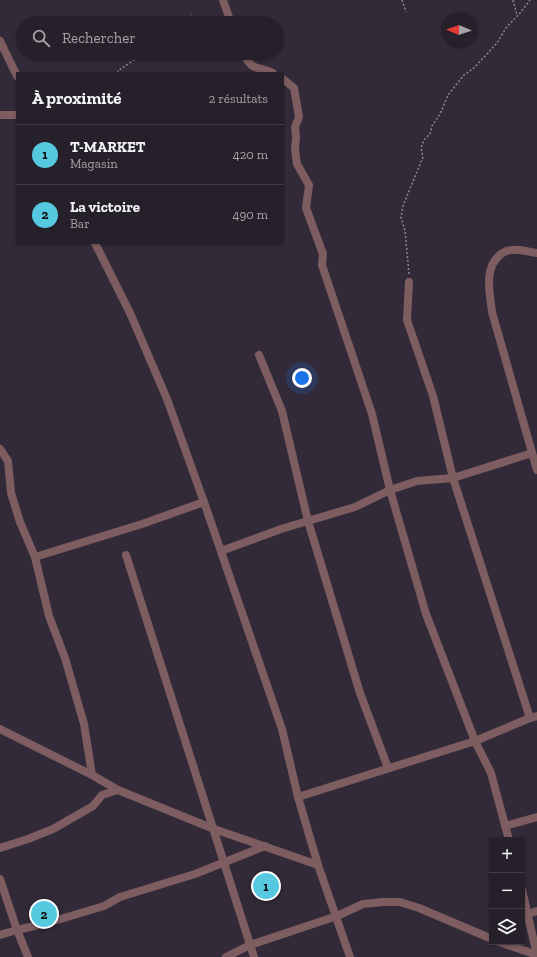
<!DOCTYPE html>
<html lang="fr">
<head>
<meta charset="utf-8">
<style>
  body { margin:0; font-family:"Zilla Slab",serif; background:#322d36; color:#f1f3f6 }
  .controls { position:absolute; right:12px; bottom:12px; display:grid; overflow:hidden; border-radius:0px; box-shadow:0 1px 3px #0004 }
  .controls button { width:36px; height:36px; display:grid; place-items:center; padding:0; border:0; border-bottom:1px solid #423e47; background:#26202a; color:#f1f3f6; font:20px sans-serif }
  .compass { position:absolute; left:441px; top:12px; width:36px; height:36px; border-radius:50%; background:#26202a; box-shadow:0 1px 3px #0004; rotate:272deg }
  .you { position:absolute; left:302px; top:378px; width:14px; height:14px; margin:-10px; border:3px solid #fff; border-radius:50%; background:#1a73e8; box-shadow:0 0 0 6px #1a73e833 }
  .badge { display:grid; place-items:center; width:26px; height:26px; border-radius:50%; background:#56c9e0; color:#111; font-size:13px; font-weight:700 }
  .pin { position:absolute; translate:-50% -50%; border:2px solid #fff; box-shadow:0 1px 4px #0006 }
  .list { margin:0; padding:0; list-style:none }
  h2 { display:flex; justify-content:space-between; align-items:center; height:52px; margin:0; padding:0 16px; font-size:17px }
  h2 small { font-size:13px; font-weight:400; color:#a4a3a8 }
  .list li { display:grid; grid-template-columns:26px 1fr auto; gap:12px; align-items:center; box-sizing:border-box; height:60px; padding:0 16px; border-top:1px solid #423e47 }
  .list b { display:block; font-size:15px; white-space:nowrap }
  .list p { margin:0; font-size:13px; white-space:nowrap; color:#a4a3a8 }
  .list em { font-size:13px; font-style:normal; color:#a4a3a8 }
  .icon { flex:none; width:22px; height:22px; fill:none; stroke:currentColor; stroke-width:2; stroke-linecap:round; stroke-linejoin:round }
  .map { position:relative; flex:none; width:537px; height:957px; overflow:hidden }
  .search { position:absolute; background:#26202a; box-shadow:0 1px 3px #0004; left:16px; top:16px; width:268px; height:44px; display:flex; align-items:center; gap:10px; box-sizing:border-box; padding:0 14px; border-radius:22px; color:#a4a3a8; font-size:15px }
  .panel { position:absolute; background:#26202a; box-shadow:0 1px 3px #0004; left:16px; top:72px; width:268px; height:172px; border-radius:0px }
  .map>svg:first-child { display:block }
  .lines { fill:none; stroke-linecap:round; stroke-linejoin:round }
  .path { stroke:#8b8490; stroke-width:1.5; stroke-dasharray:2 2; stroke-linecap:butt }
  .minor { stroke:#7e5d60; stroke-width:8 }
</style>
</head>
<body>
<div class="map">
<svg width="537" height="957" viewBox="0 0 537 957">
  <rect width="100%" height="100%" fill="#322a38"/>
  <g class="lines">
    <g class="path">
      <path d="M402,0L406,12"/>
      <path d="M513,0L517,15"/>
      <path d="M183,23L192,14"/>
      <path d="M118,73V71L144,53"/>
      <path d="M409,274L405,231L401,217L403,206L423,157L421,148L424,140L430,134L432,126L440,114L448,95L464,75L475,67L497,43L506,28L521,12L530,0"/>
    </g>
    <g class="minor">
      <path d="M223,0L229,17V23"/>
      <path d="M0,41L17,76"/>
      <path d="M243,53C254,73 256,65 273,73"/>
      <path d="M283,79L294,88L299,117L295,127L296,137L295,150L297,164L309,185L306,208L323,254L322,265L372,414L390,490L426,614L475,741L491,773L509,840"/>
      <path d="M0,115H17"/>
      <path d="M95,243L130,313L167,399L204,502L282,729L298,797L318,865L350,957"/>
      <path d="M537,253C529,252 520,249 512,250C508,250 504,252 501,254C483,268 490,293 492,312L537,470"/>
      <path d="M409,282L407,320L433,396L453,478L530,718"/>
      <path d="M259,355L282,411L308,521L360,693L388,768"/>
      <path d="M0,449L8,461L11,493L20,522L35,557L49,616L65,658L84,724L92,775"/>
      <path d="M221,551L281,529L355,507L390,490L417,481L453,478L532,453"/>
      <path d="M126,555L254,957"/>
      <path d="M35,557L142,524L204,502"/>
      <path d="M0,729L92,775L118,790L214,829L318,865"/>
      <path d="M298,797L475,741L530,718L537,716"/>
      <path d="M505,826L537,817"/>
      <path d="M0,848L28,839L53,829L93,806L102,795L118,790"/>
      <path d="M0,879L17,930L47,923L104,906L120,897L195,874L265,846"/>
      <path d="M522,890L537,955"/>
      <path d="M528,914L537,911"/>
      <path d="M0,935L17,930L28,957"/>
      <path d="M499,942L537,955"/>
      <path d="M226,957L250,945L337,916L363,904L383,902H400L419,908L492,939"/>
    </g>
  </g>
</svg>
<div class="controls">
<button>+</button>
<button>−</button>
<button><svg class="icon" aria-label="layers" viewBox="0 0 24 24"><path d="M12 4l9 5-9 5-9-5zM3 14l9 5 9-5"/></svg></button>
</div>
<svg class="compass" viewBox="-18 -18 36 36"><path d="M0-13l5 13h-10z" fill="#e53935"/><path d="M0 13l5-13h-10z" fill="#a4a3a8"/></svg>
<div class="you"></div>
<div class="pin badge" style="left:266px;top:886px">1</div>
<div class="pin badge" style="left:44px;top:914px">2</div>
<div class="search"><svg class="icon" aria-label="search" viewBox="0 0 24 24"><circle cx="10" cy="10" r="6"/><path d="M15 15l6 6"/></svg>Rechercher</div>
<section class="panel">
<h2>À proximité<small>2 résultats</small></h2>
<ul class="list">
<li><span class="badge">1</span><div><b>T-MARKET</b><p>Magasin</p></div><em>420 m</em></li>
<li><span class="badge">2</span><div><b>La victoire</b><p>Bar</p></div><em>490 m</em></li>
</ul>
</section>
</div>
</body>
</html>
